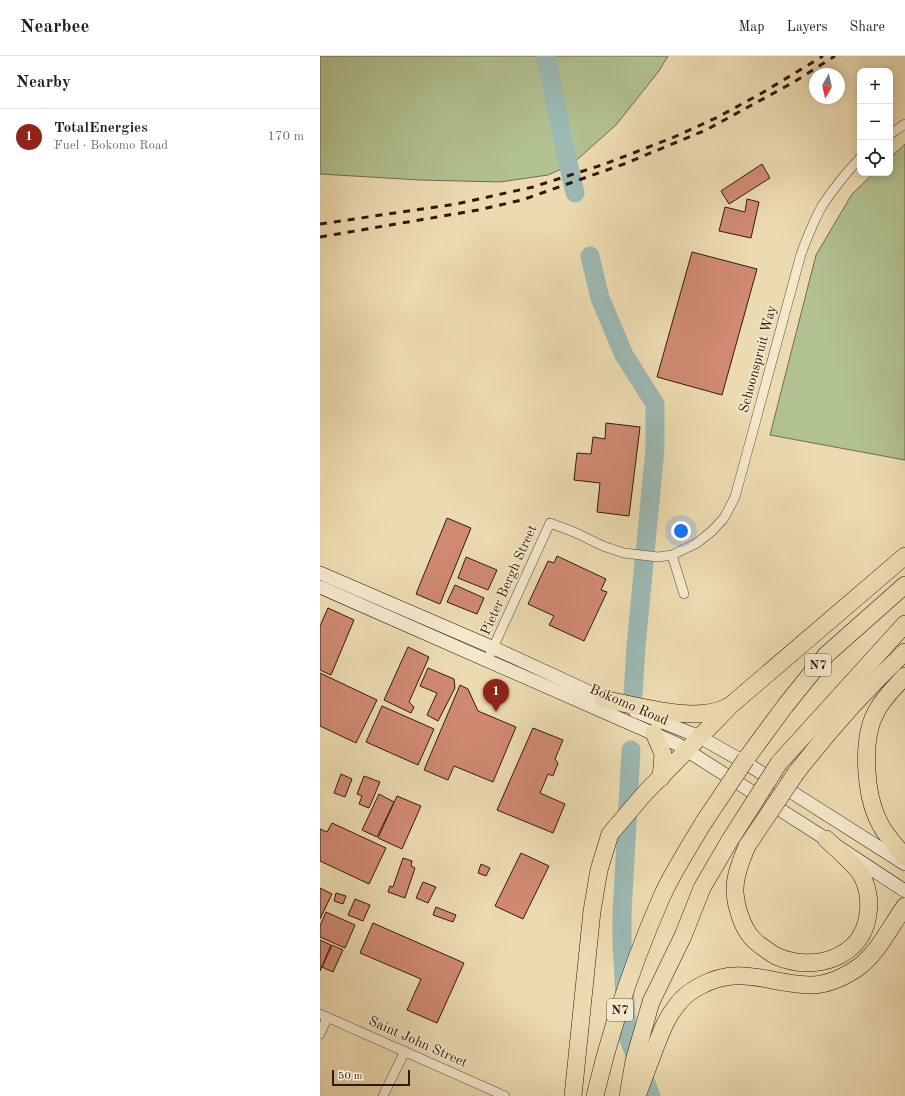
<!DOCTYPE html>
<html lang="en">
<head>
<meta charset="utf-8">
<style>
  body { margin:0; font-family:"Old Standard TT",serif; background:#f6f6f6; color:#202124 }
  .controls { position:absolute; right:12px; top:12px; display:grid; overflow:hidden; border-radius:8px; box-shadow:0 2px 10px #0003 }
  .controls button { width:36px; height:36px; display:grid; place-items:center; padding:0; border:0; border-bottom:1px solid #e0e0e0; background:#fff; color:#202124; font:20px sans-serif }
  .compass { position:absolute; left:489px; top:12px; width:36px; height:36px; border-radius:50%; background:#fff; box-shadow:0 2px 10px #0003; rotate:188deg }
  .scale { position:absolute; left:12px; bottom:10px; width:78px; box-sizing:border-box; padding-left:4px; border:2px solid #33180e; border-top:0; font-size:11px; line-height:14px; white-space:nowrap; color:#33180e; -webkit-text-stroke:3px #f3e8cc; paint-order:stroke }
  .you { position:absolute; left:361px; top:475px; width:14px; height:14px; margin:-10px; border:3px solid #fff; border-radius:50%; background:#1a73e8; box-shadow:0 0 0 6px #1a73e833 }
  .badge { display:grid; place-items:center; width:26px; height:26px; border-radius:50%; background:#8f2418; color:#fff; font-size:13px; font-weight:700 }
  .pin { position:absolute; translate:-50% -33px; filter:drop-shadow(0 1px 2px #0008) }
  .pin::after { content:''; position:absolute; top:21px; width:14px; height:12px; background:inherit; clip-path:polygon(0 0,100% 0,50% 100%) }
  .list { margin:0; padding:0; list-style:none }
  h2 { display:flex; justify-content:space-between; align-items:center; height:52px; margin:0; padding:0 16px; font-size:17px }
  h2 small { font-size:13px; font-weight:400; color:#757577 }
  .list li { display:grid; grid-template-columns:26px 1fr auto; gap:12px; align-items:center; box-sizing:border-box; height:56px; padding:0 16px; border-top:1px solid #e0e0e0 }
  .list b { display:block; font-size:15px; white-space:nowrap }
  .list p { margin:0; font-size:13px; white-space:nowrap; color:#757577 }
  .list em { font-size:13px; font-style:normal; color:#757577 }
  .icon { flex:none; width:22px; height:22px; fill:none; stroke:currentColor; stroke-width:2; stroke-linecap:round; stroke-linejoin:round }
  .map { position:relative; flex:none; width:585px; height:1040px; overflow:hidden }
  header { display:flex; align-items:center; gap:24px; box-sizing:border-box; height:56px; padding:0 20px; background:#fff; border-bottom:1px solid #e0e0e0 }
  header strong { font-size:19px }
  nav { display:flex; gap:22px; margin-inline-start:auto; font-size:14px }
  main { display:flex }
  aside { flex:1; background:#fff }
  .map>svg:first-child { display:block }
  .green { fill:#b2c190; stroke:#726c4f }
  .lines { fill:none; stroke-linecap:round; stroke-linejoin:round }
  .river { stroke:#9cb9b4; stroke-width:19 }
  .building { fill:#d08a71; stroke:#33180e }
  .minor-casing { stroke:#614936; stroke-width:10 }
  .secondary-casing { stroke:#33180e; stroke-width:14 }
  .motorway-casing { stroke:#33180e; stroke-width:18 }
  .minor { stroke:#f3e8cc; stroke-width:9 }
  .secondary { stroke:#f3e8cc; stroke-width:13 }
  .motorway { stroke:#ecdbb0; stroke-width:17 }
  .rail { stroke:#33180e; stroke-width:3; stroke-dasharray:7 7; stroke-linecap:butt }
  .motorway-bridge-casing { stroke:#33180e; stroke-width:18; stroke-linecap:butt }
  .motorway-bridge { stroke:#ecdbb0; stroke-width:17 }
  .labels { text-anchor:middle; dominant-baseline:central; stroke-width:3; stroke-linejoin:round; paint-order:stroke }
  .shield { fill:#f3e8cc; stroke:#6d5647; stroke-width:1 }
  .shield-label { font-size:13px; font-weight:bold; fill:#33180e }
  .street-label { font-size:14px; fill:#33180e; stroke:#f3e8cc }
</style>
</head>
<body>
<header>
<strong>Nearbee</strong>
<nav><a>Map</a><a>Layers</a><a>Share</a></nav>
</header>
<main>
<aside>
<h2>Nearby<small></small></h2>
<ul class="list">
<li><span class="badge">1</span><div><b>TotalEnergies</b><p>Fuel · Bokomo Road</p></div><em>170 m</em></li>
</ul>
</aside>
<div class="map">
<svg width="585" height="1040" viewBox="0 0 585 1040">
  <rect width="100%" height="100%" fill="#ecdbb0"/>
  <filter id="stains"><feTurbulence type="fractalNoise" baseFrequency=".005" numOctaves="4"/><feColorMatrix values="0 0 0 0 .2 0 0 0 0 .09 0 0 0 0 .02 0 0 0 .5 -.17"/></filter>
  <radialGradient id="worn" r=".72"><stop offset=".6" stop-color="#630" stop-opacity="0"/><stop offset="1" stop-color="#630" stop-opacity=".3"/></radialGradient>
  <g class="green">
    <path d="M0,0H348L339,15L296,69L251,109L228,119L180,126L100,124L0,118Z"/>
    <path d="M585,88V404L450,379L496,199L532,138L554,117H570V102Z"/>
  </g>
  <g class="lines">
    <g class="river">
      <path d="M226,0L244,89L255,137"/>
      <path d="M270,200L280,242L304,299L335,348V393L316,590L313,639"/>
      <path d="M311,694L302,857V888L307,978L331,1040"/>
    </g>
  </g>
  <g class="building">
    <path d="M442,108L450,122L409,148L401,135Z"/>
    <path d="M427,143L439,146L431,182L399,175L405,151L425,156Z"/>
    <path d="M372,196L437,213L402,339L337,321Z"/>
    <path d="M286,367L320,371L309,460L277,456L280,427L254,424L257,397L271,398L273,381L285,383Z"/>
    <path d="M127,462L151,472L120,548L96,538Z"/>
    <path d="M237,500L286,523L281,534L287,536L264,585L229,569L234,560L208,548L228,505L234,507Z"/>
    <path d="M146,501L177,514L168,534L138,522Z"/>
    <path d="M135,529L164,542L157,558L127,546Z"/>
    <path d="M8,552L34,564L11,619L0,614V570Z"/>
    <path d="M88,591L109,601L89,646L94,651L91,657L64,644Z"/>
    <path d="M108,612L134,623L135,632L118,665L107,659L117,637L100,630Z"/>
    <path d="M0,617L57,644L36,687L0,670Z"/>
    <path d="M140,629L148,633L158,655L196,671L173,726L134,710L128,724L104,714Z"/>
    <path d="M62,650L114,673L98,709L46,686Z"/>
    <path d="M213,672L243,684L235,703L238,707L233,720L228,718L220,737L245,748L233,777L177,754Z"/>
    <path d="M21,718L32,723L25,741L14,737Z"/>
    <path d="M44,720L60,726L49,752L39,748L42,740L37,738Z"/>
    <path d="M59,738L74,746L57,781L42,774Z"/>
    <path d="M77,740L101,750L82,793L58,782Z"/>
    <path d="M12,767L66,792L49,828L0,805V773L7,776Z"/>
    <path d="M201,797L229,810L203,863L175,850Z"/>
    <path d="M83,802L92,805L91,810L95,812L85,842L68,836L70,830L73,831Z"/>
    <path d="M161,808L170,812L166,820L158,817Z"/>
    <path d="M103,826L116,831L108,847L96,842Z"/>
    <path d="M0,832L12,838L0,863Z"/>
    <path d="M16,837L26,840L23,848L14,845Z"/>
    <path d="M35,843L50,849L43,865L28,859Z"/>
    <path d="M116,851L136,859L133,866L113,859Z"/>
    <path d="M6,856L35,869L25,892L0,881V870Z"/>
    <path d="M53,867L144,907L117,967L87,954L101,923L40,897Z"/>
    <path d="M0,884L11,889L0,915Z"/>
    <path d="M12,889L23,894L13,916L2,911Z"/>
  </g>
  <g class="lines">
    <g class="minor-casing">
      <g id="minor">
        <path d="M570,78L585,68"/>
        <path d="M352,499L364,538"/>
        <path d="M167,605L230,467L254,476L283,490L304,497L338,501L352,499L377,487L392,475L404,462L415,441L481,198C487,182 493,166 502,150C513,133 526,117 540,102"/>
        <path d="M0,958L185,1040"/>
        <path d="M0,978L7,962"/>
        <path d="M63,1040L85,995"/>
      </g>
    </g>
    <g class="secondary-casing">
      <g id="secondary">
        <path d="M0,517L174,592L291,646"/>
        <path d="M0,531L357,688L506,783L585,835"/>
        <path d="M315,655L380,681L429,709L585,808"/>
      </g>
    </g>
    <g class="motorway-casing">
      <g id="motorway">
        <path d="M585,620C575,631 563,642 556,656C541,684 545,738 559,766C565,779 576,790 585,801"/>
        <path d="M283,643C316,649 377,668 407,651"/>
        <path d="M334,677L343,698L341,722"/>
        <path d="M426,703L465,650L506,599L585,529"/>
        <path d="M459,707L585,568"/>
        <path d="M476,717C510,673 545,634 585,596"/>
        <path d="M427,790C421,805 414,821 415,837C416,850 421,866 428,877C432,883 438,888 444,892C448,895 452,898 456,900C493,917 543,902 548,858C550,845 548,832 542,820C538,812 514,790 506,783"/>
        <path d="M253,1040L272,855L279,814L290,778L325,737L411,649L585,500"/>
        <path d="M275,1040C291,972 314,904 342,840C353,816 370,789 384,766"/>
        <path d="M308,1040L314,1005L331,946L363,880L382,832L410,784"/>
        <path d="M317,1040C323,1024 329,1008 335,992C341,977 346,962 357,949C363,940 371,935 380,930C420,908 449,928 489,929C506,930 527,920 540,910C559,895 571,870 585,850"/>
      </g>
    </g>
    <use href="#minor" class="minor"/>
    <use href="#secondary" class="secondary"/>
    <use href="#motorway" class="motorway"/>
    <g class="rail">
      <path d="M0,168L136,148L213,131L282,109L352,82L398,61L442,37L503,0"/>
      <path d="M0,181L158,154L202,144L304,108L386,74L474,26L515,0"/>
    </g>
    <g class="motorway-bridge-casing">
      <g id="motorway-bridge">
        <path d="M384,766L426,703"/>
        <path d="M410,784L459,707"/>
        <path d="M427,790L476,717"/>
      </g>
    </g>
    <use href="#motorway-bridge" class="motorway-bridge"/>
  </g>
  <g class="labels">
    <g class="shield">
      <rect x="485" y="598" width="26" height="22" rx="3"/>
      <rect x="287" y="943" width="26" height="22" rx="3"/>
    </g>
    <g class="shield-label">
      <text x="498" y="609">N7</text>
      <text x="300" y="954">N7</text>
    </g>
    <g class="street-label">
      <text transform="translate(438 303) rotate(-75)">Schoonspruit Way</text>
      <text transform="translate(189 524) rotate(-66)">Pieter Bergh Street</text>
      <text transform="translate(309 649) rotate(23)">Bokomo Road</text>
      <text transform="translate(98 986) rotate(24)">Saint John Street</text>
    </g>
  </g>
  <rect width="100%" height="100%" filter="url(#stains)"/>
  <rect width="100%" height="100%" fill="url(#worn)"/>
</svg>
<div class="controls">
<button>+</button>
<button>−</button>
<button><svg class="icon" aria-label="locate" viewBox="0 0 24 24"><circle cx="12" cy="12" r="6"/><path d="M12 2v4M12 18v4M2 12h4M18 12h4"/></svg></button>
</div>
<svg class="compass" viewBox="-18 -18 36 36"><path d="M0-13l5 13h-10z" fill="#e53935"/><path d="M0 13l5-13h-10z" fill="#757577"/></svg>
<div class="scale">50 m</div>
<div class="you"></div>
<div class="pin badge" style="left:176px;top:656px">1</div>
</div>
</main>
</body>
</html>
